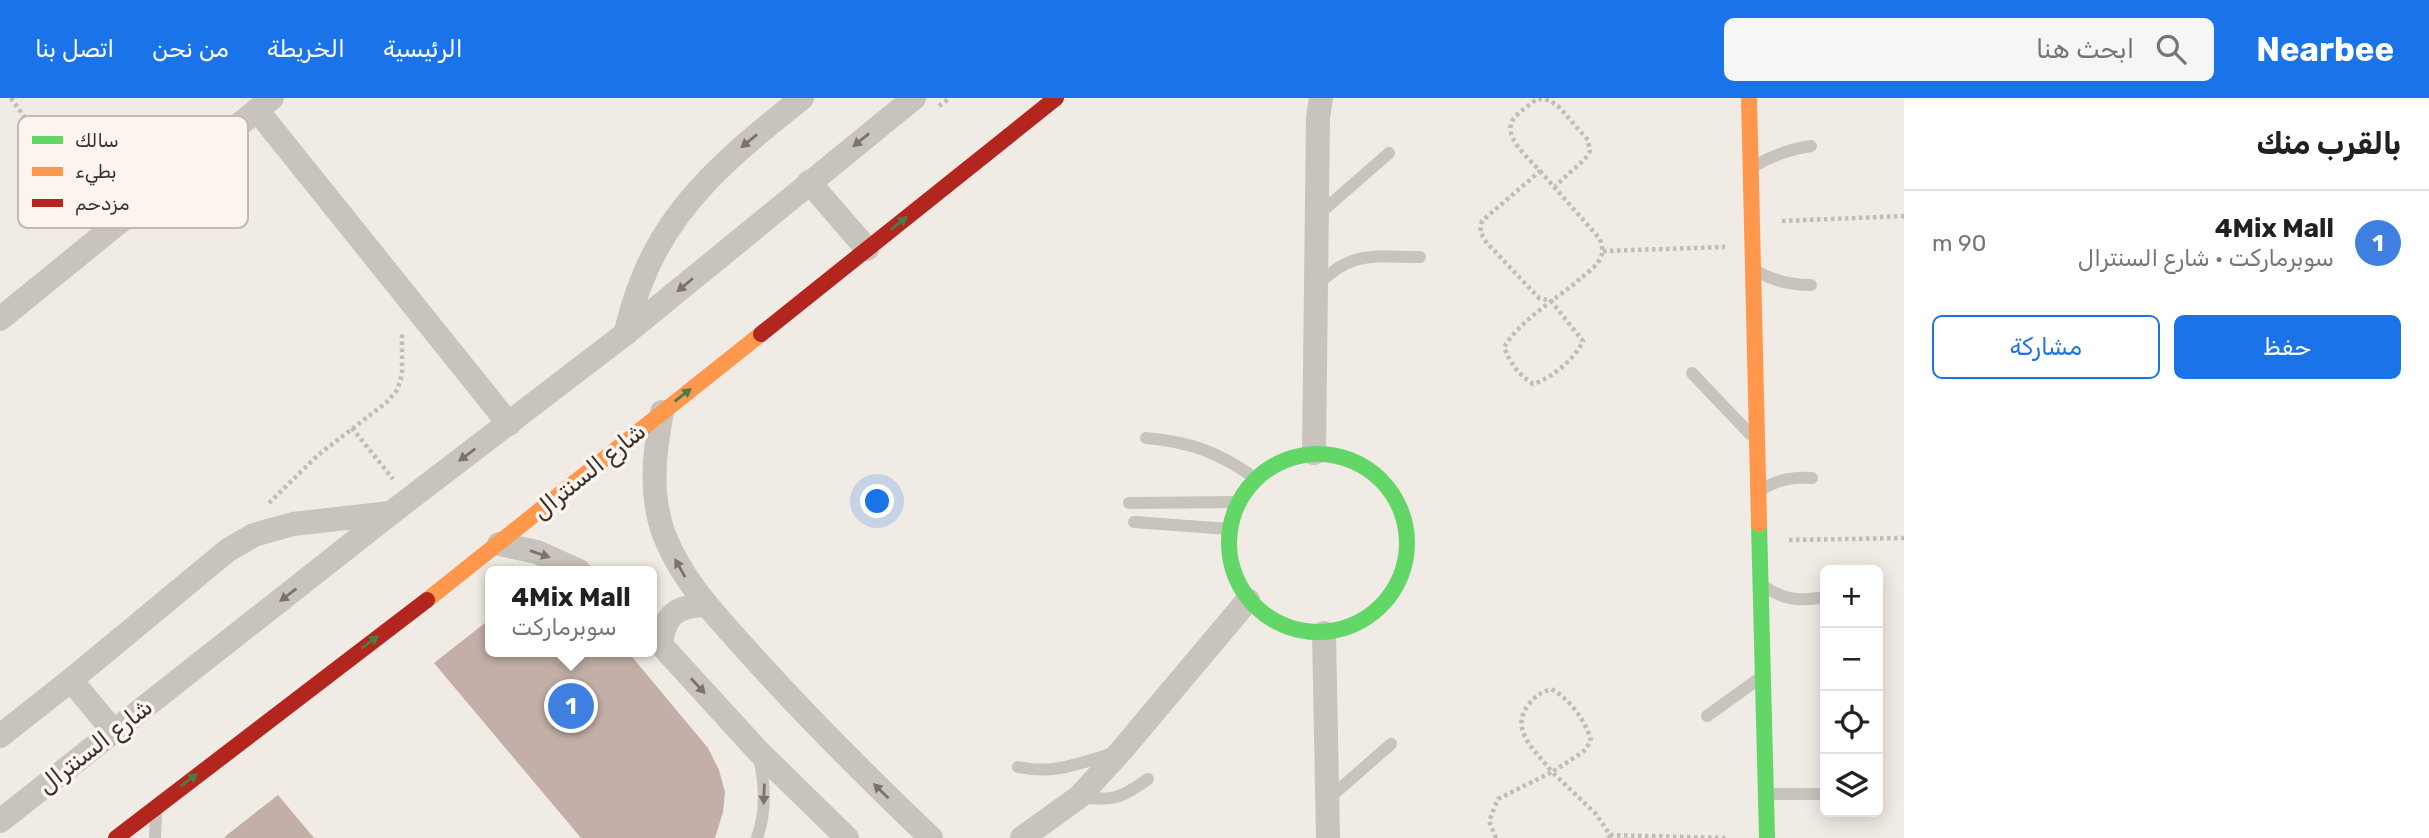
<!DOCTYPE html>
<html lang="ar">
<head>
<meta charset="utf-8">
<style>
  body { margin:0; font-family:Rubik,Cairo,sans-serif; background:#f6f6f6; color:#202124; direction:rtl }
  .controls { position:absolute; right:21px; bottom:21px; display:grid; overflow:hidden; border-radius:10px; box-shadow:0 4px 18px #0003 }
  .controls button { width:63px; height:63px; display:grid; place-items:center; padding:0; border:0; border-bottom:2px solid #e0e0e0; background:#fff; color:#202124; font:35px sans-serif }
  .you { position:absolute; left:878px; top:404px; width:24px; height:24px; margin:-18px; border:5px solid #fff; border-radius:50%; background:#1a73e8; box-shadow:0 0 0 10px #1a73e833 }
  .badge { display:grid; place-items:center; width:46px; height:46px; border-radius:50%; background:#1a73e8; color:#fff; font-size:23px; font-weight:700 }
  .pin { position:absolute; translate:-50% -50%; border:4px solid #fff; box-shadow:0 2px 7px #0006 }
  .popup { position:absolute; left:485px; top:468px; width:172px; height:91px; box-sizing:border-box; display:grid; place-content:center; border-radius:10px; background:#fff; filter:drop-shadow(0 2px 5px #0005); font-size:23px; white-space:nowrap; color:#757577 }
  .popup b { font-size:26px; color:#202124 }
  .popup::after { content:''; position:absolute; left:50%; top:100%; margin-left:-14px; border:14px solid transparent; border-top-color:#fff }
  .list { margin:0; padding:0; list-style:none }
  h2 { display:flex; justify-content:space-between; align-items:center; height:91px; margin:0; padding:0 28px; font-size:30px }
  h2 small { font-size:23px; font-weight:400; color:#757577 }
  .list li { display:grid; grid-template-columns:46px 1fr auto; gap:21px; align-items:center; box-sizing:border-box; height:105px; padding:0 28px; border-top:2px solid #e0e0e0 }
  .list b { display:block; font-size:26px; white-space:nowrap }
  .list p { margin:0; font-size:23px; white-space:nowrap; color:#757577 }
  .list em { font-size:23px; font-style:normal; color:#757577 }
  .actions { display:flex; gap:14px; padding:21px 28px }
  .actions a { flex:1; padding:16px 0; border:2px solid #1a73e8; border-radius:10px; text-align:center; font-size:24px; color:#1a73e8 }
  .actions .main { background:#1a73e8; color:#fff }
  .icon { flex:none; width:38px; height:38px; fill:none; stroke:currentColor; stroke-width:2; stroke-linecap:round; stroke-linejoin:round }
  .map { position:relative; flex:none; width:1904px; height:740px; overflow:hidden; direction:ltr }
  header { display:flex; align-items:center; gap:42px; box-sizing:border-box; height:98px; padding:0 35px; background:#1a73e8; color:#fff }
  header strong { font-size:33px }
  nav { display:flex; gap:38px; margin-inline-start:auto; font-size:24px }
  .search { width:490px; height:63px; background:#f6f6f6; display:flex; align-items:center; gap:18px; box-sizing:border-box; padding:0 24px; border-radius:10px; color:#757577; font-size:26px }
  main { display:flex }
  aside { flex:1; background:#fff }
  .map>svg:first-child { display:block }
  .building { fill:#c3afa7 }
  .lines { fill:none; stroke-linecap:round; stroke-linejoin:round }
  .path { stroke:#c2bbb6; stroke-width:4.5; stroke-dasharray:3.5 3.5; stroke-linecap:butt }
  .lane { stroke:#c9c3be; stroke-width:12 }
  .street { stroke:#c9c3be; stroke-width:24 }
  .fast { stroke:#63d668; stroke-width:16 }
  .slow { stroke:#ff974d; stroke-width:16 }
  .jam { stroke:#b3261e; stroke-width:16 }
  .oneway { fill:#7b726d }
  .oneway2 { fill:#4d7b46 }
  .labels { text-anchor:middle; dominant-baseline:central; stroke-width:7; stroke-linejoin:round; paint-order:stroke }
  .street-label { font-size:24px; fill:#3b302b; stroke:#fbf5ee }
  .key { fill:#fbf5ee; stroke:#c1bab4; stroke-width:2 }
  .key-label { font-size:19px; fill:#3b302b }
</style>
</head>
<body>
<header>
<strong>Nearbee</strong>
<div class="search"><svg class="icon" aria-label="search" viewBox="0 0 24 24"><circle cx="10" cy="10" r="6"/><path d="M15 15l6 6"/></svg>ابحث هنا</div>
<nav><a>الرئيسية</a><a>الخريطة</a><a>من نحن</a><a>اتصل بنا</a></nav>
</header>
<main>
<aside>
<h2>بالقرب منك<small></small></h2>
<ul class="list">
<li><span class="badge" style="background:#3f7fe0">1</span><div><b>4Mix Mall</b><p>سوبرماركت · شارع السنترال</p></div><em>90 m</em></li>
</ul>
<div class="actions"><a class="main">حفظ</a><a>مشاركة</a></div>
</aside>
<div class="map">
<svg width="1904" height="740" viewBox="0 0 1904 740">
  <rect width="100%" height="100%" fill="#f0ebe5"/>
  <g class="building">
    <path d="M490,521V554H628L708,650L719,672L725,694L723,714L715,740H581L434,565Z"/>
    <path d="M278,697L314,740H224L227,737Z"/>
  </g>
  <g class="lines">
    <g class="path">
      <path d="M11,0L92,115"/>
      <path d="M939,8L950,0"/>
      <path d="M1540,73L1600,141C1602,149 1604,154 1600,161C1596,169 1587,175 1581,180C1556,202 1522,220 1504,249C1510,265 1519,277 1533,286C1552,280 1575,261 1583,243L1551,203L1539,200L1487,145L1480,134L1482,123L1540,73C1529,60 1499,37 1515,19C1521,12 1530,7 1537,1L1549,2L1559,9L1588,42L1590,53L1585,61L1555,88"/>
      <path d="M1782,123L1904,118"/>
      <path d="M1603,153L1725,149"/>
      <path d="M352,330L393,381"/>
      <path d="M269,405L318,357L387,304L397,292L402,277V235"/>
      <path d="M1789,442L1904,440"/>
      <path d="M1610,737L1726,740"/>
      <path d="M1496,740L1489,723L1498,701L1552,674C1536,653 1509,633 1528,607C1535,598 1540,595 1551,591C1568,599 1587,624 1591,643L1583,654L1552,674L1596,716L1610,737L1609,740"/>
    </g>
    <g class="lane">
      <path d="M1754,68C1773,57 1790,51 1811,48"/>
      <path d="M1318,117L1389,55"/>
      <path d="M1756,173C1775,183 1790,187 1811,187"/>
      <path d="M1317,188C1351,152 1374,159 1420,159"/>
      <path d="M1692,275L1750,336"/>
      <path d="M1146,340C1191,344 1218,354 1255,380"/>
      <path d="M1762,391C1779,381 1793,379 1812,380"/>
      <path d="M1129,405L1237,404"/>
      <path d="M1134,424L1229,431"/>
      <path d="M1765,489C1783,501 1797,503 1818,500"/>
      <path d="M1707,618L1760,580"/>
      <path d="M1018,669C1054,677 1079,665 1114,655"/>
      <path d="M1766,696H1824"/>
      <path d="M1079,699C1114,703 1120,701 1148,681"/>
      <path d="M1327,702L1391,646"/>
      <path d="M155,740L156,716"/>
      <path d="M757,740C767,713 765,686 759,659"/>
    </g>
    <g class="street">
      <path d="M257,12L509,326"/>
      <path d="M809,84L867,151"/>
      <path d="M0,221L272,0"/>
      <path d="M625,236C630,219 634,201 641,185C671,104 737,52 802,0"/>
      <path d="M662,314C654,355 649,398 665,439C684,486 719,521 752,558C809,621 869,681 931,740"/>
      <path d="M1314,355L1318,19L1321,0"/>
      <path d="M499,446L537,454L579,473"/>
      <path d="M1324,535L1328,740"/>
      <path d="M652,537L757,652L847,740"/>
      <path d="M661,547C664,517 676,508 706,507"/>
      <path d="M71,582L114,634"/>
      <path d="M0,638L71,582L228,452L254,437L293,426L390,415"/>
      <path d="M0,723L391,415L625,236L914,0"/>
      <path d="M1022,740L1079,699L1121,653L1248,502"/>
    </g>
    <g class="fast">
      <circle cx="1318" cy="445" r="89"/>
      <path d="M1759,426L1767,740"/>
    </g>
    <g class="slow">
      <path d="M1749,0L1759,426"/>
      <path d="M427,502L761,236"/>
    </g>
    <g class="jam">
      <path d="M761,236L1056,0"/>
      <path d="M116,740L427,502"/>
    </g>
  </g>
  <defs><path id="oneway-solid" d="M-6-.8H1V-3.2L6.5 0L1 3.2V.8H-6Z" transform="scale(1.75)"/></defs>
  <g class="oneway">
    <use href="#oneway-solid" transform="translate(861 42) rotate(141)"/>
    <use href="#oneway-solid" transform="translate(749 43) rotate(141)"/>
    <use href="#oneway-solid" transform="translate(685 187) rotate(140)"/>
    <use href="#oneway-solid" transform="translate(467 357) rotate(143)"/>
    <use href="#oneway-solid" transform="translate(540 456) rotate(19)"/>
    <use href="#oneway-solid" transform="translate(680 470) rotate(-119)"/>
    <use href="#oneway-solid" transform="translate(288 497) rotate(142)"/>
    <use href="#oneway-solid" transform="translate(698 588) rotate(47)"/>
    <use href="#oneway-solid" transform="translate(881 693) rotate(-136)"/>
    <use href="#oneway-solid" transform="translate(764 696) rotate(92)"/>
  </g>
  <g class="oneway2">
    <use href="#oneway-solid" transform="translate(899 125) rotate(-39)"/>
    <use href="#oneway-solid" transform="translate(683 297) rotate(-38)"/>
    <use href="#oneway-solid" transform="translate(370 544) rotate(-37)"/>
    <use href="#oneway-solid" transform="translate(189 682) rotate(-37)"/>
  </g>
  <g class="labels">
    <g class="street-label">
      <text transform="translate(589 373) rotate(-39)">شارع السنترال</text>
      <text transform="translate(95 648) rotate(-38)">شارع السنترال</text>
    </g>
  </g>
  <rect x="18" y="18" width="230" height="112" rx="10" class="key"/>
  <rect x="32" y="38" width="31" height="8" fill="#63d668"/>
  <rect x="32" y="69" width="31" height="9" fill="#ff974d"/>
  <rect x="32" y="101" width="31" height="8" fill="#b3261e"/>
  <g class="key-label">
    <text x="75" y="49">سالك</text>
    <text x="75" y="80">بطيء</text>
    <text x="75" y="112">مزدحم</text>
  </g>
</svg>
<div class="controls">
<button>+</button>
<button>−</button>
<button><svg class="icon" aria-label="locate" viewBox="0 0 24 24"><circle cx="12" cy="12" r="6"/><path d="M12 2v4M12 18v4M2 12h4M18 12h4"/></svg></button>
<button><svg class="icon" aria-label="layers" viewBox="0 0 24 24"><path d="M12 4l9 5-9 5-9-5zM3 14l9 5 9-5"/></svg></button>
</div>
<div class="you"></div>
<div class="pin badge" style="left:571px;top:608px;background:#3f7fe0">1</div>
<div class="popup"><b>4Mix Mall</b>سوبرماركت</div>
</div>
</main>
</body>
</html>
